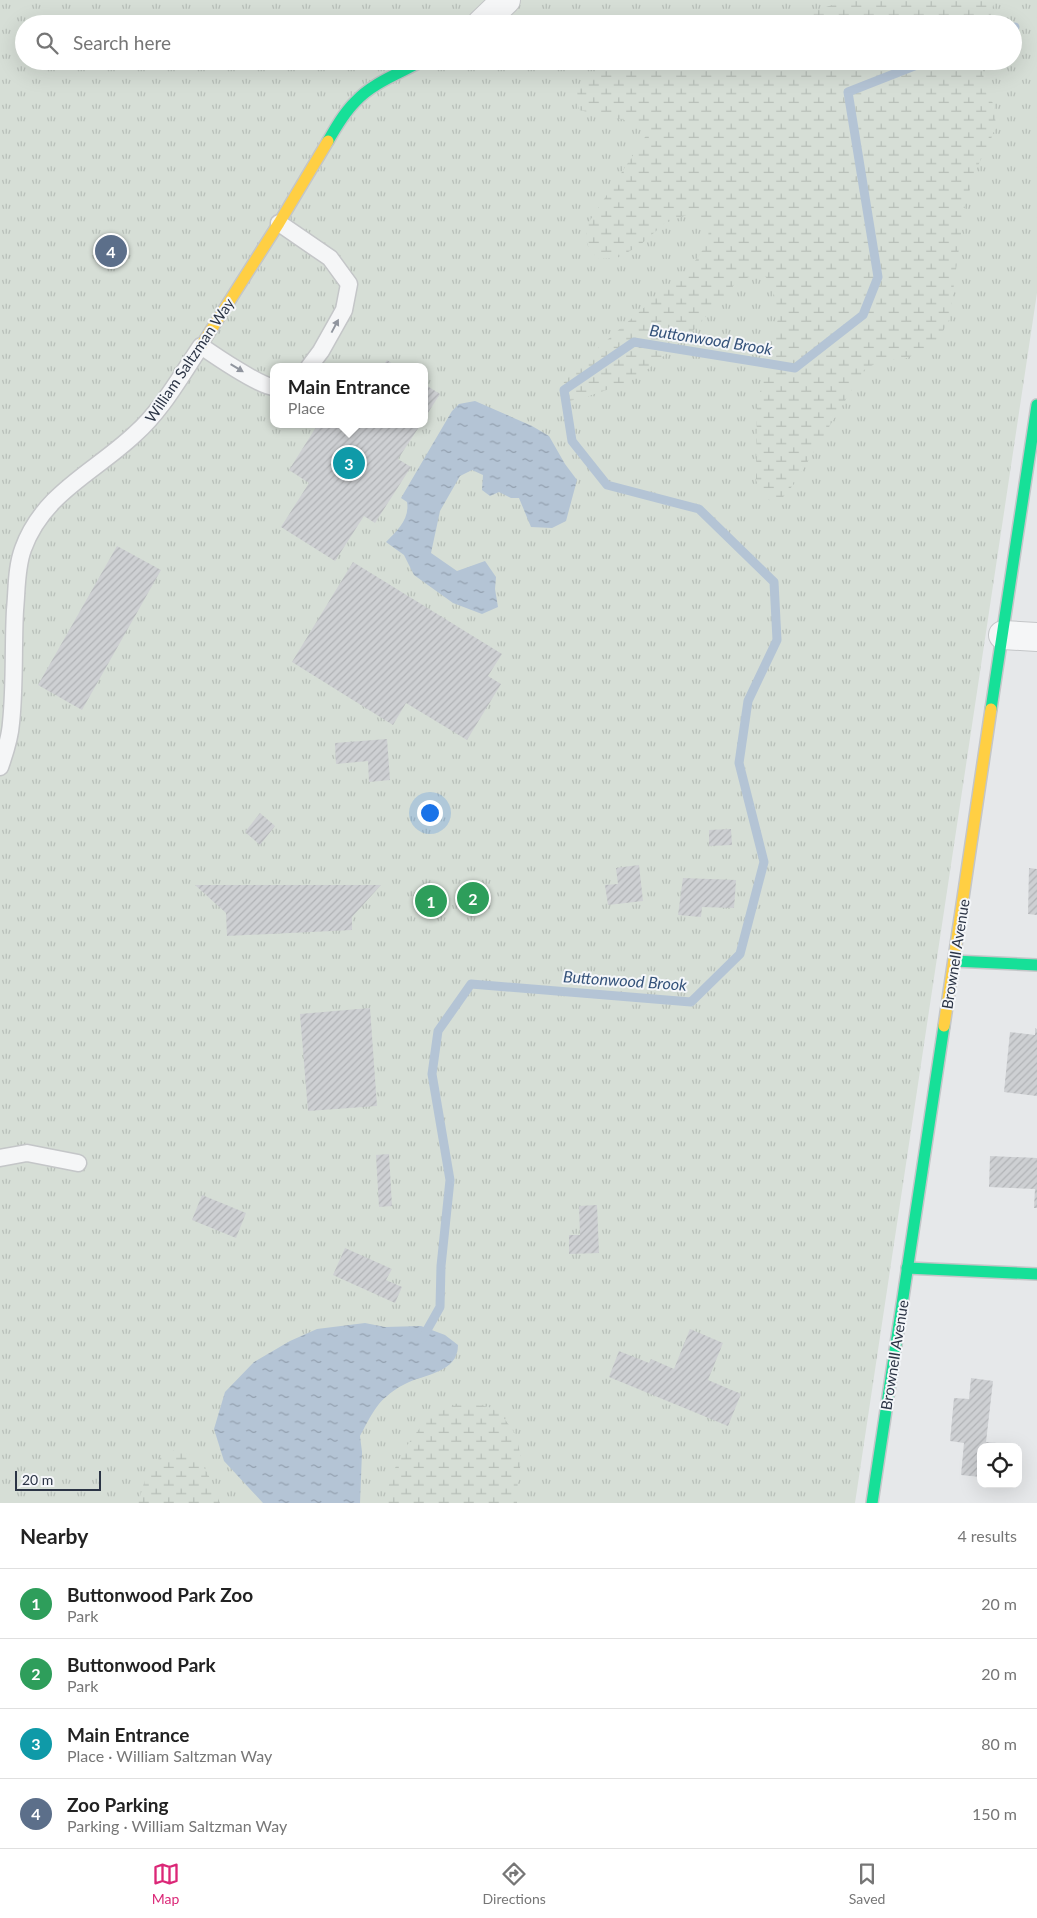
<!DOCTYPE html>
<html lang="en">
<head>
<meta charset="utf-8">
<style>
  body { margin:0; font-family:Lato,sans-serif; background:#f2f2f2; color:#222 }
  .controls { position:absolute; right:15px; bottom:15px; display:grid; overflow:hidden; border-radius:10px; box-shadow:0 5px 20px #0002 }
  .controls button { width:45px; height:45px; display:grid; place-items:center; padding:0; border:0; border-bottom:1px solid #e0e0e0; background:#fff; color:#222; font:25px sans-serif }
  .scale { position:absolute; left:15px; bottom:12px; width:86px; box-sizing:border-box; padding-left:5px; border:2px solid #2b3445; border-top:0; font-size:14px; line-height:18px; white-space:nowrap; color:#2b3445; -webkit-text-stroke:4px #f4f6f9; paint-order:stroke }
  .you { position:absolute; left:429px; top:812px; width:18px; height:18px; margin:-12px; border:4px solid #fff; border-radius:50%; background:#1a73e8; box-shadow:0 0 0 8px #1a73e833 }
  .badge { display:grid; place-items:center; width:32px; height:32px; border-radius:50%; background:#db2777; color:#fff; font-size:16px; font-weight:700 }
  .pin { position:absolute; translate:-50% -50%; border:2px solid #fff; box-shadow:0 1px 5px #0006 }
  .popup { position:absolute; left:270px; top:363px; width:158px; height:65px; box-sizing:border-box; display:grid; place-content:center; border-radius:10px; background:#fff; filter:drop-shadow(0 1px 4px #0005); font-size:16px; white-space:nowrap; color:#767676 }
  .popup b { font-size:19px; color:#222 }
  .popup::after { content:''; position:absolute; left:50%; top:100%; margin-left:-10px; border:10px solid transparent; border-top-color:#fff }
  .list { margin:0; padding:0; list-style:none }
  h2 { display:flex; justify-content:space-between; align-items:center; height:65px; margin:0; padding:0 20px; font-size:21px }
  h2 small { font-size:16px; font-weight:400; color:#767676 }
  .list li { display:grid; grid-template-columns:32px 1fr auto; gap:15px; align-items:center; box-sizing:border-box; height:70px; padding:0 20px; border-top:1px solid #e0e0e0 }
  .list b { display:block; font-size:19px; white-space:nowrap }
  .list p { margin:0; font-size:16px; white-space:nowrap; color:#767676 }
  .list em { font-size:16px; font-style:normal; color:#767676 }
  .icon { flex:none; width:28px; height:28px; fill:none; stroke:currentColor; stroke-width:2; stroke-linecap:round; stroke-linejoin:round }
  .map { position:relative; flex:none; width:1037px; height:1503px; overflow:hidden }
  .search { position:absolute; background:#fff; box-shadow:0 5px 20px #0002; left:15px; right:15px; top:15px; height:55px; display:flex; align-items:center; gap:12px; box-sizing:border-box; padding:0 18px; border-radius:28px; color:#767676; font-size:19px }
  .sheet { height:345px; background:#fff }
  nav { display:flex; justify-content:space-around; align-items:center; box-sizing:border-box; height:70px; border-top:1px solid #e0e0e0; background:#fff; font-size:14px; color:#767676 }
  nav a { display:grid; justify-items:center; gap:2px }
  nav .on { color:#db2777 }
  .map>svg:first-child { display:block }
  .grass { fill:url(#grass-tufts); fill-rule:evenodd }
  .wetland { fill:url(#wetland-marsh) }
  .water { fill:url(#water-ripples) }
  .lines { fill:none; stroke-linecap:round; stroke-linejoin:round }
  .stream { stroke:#b4c4d5; stroke-width:9 }
  .building { fill:url(#building-hatch) }
  .lane-casing { stroke:#c4c6c8; stroke-width:19 }
  .street-casing { stroke:#c4c6c8; stroke-width:30 }
  .fast-casing { stroke:#c4c6c8; stroke-width:14 }
  .slow-casing { stroke:#c4c6c8; stroke-width:14 }
  .lane { stroke:#f5f6f7; stroke-width:16 }
  .street { stroke:#f5f6f7; stroke-width:28 }
  .fast { stroke:#16e098; stroke-width:11 }
  .slow { stroke:#ffcf43; stroke-width:11 }
  .oneway { fill:#90959e }
  .labels { text-anchor:middle; dominant-baseline:central; stroke-width:4; stroke-linejoin:round; paint-order:stroke }
  .street-label { font-size:15px; fill:#2b3445; stroke:#f4f6f9 }
  .water-label { font-size:16px; font-style:italic; fill:#34527a; stroke:#f4f6f9 }
</style>
</head>
<body>
<div class="map">
<svg width="1037" height="1503" viewBox="0 0 1037 1503">
  <defs>
    <pattern id="grass-tufts" width="24" height="20" patternUnits="userSpaceOnUse" patternTransform="scale(1.25)"><rect width="24" height="20" fill="#d6ded6"/><path d="M3 7l-1-3M5 7V3M7 7l1-3M15 17l-1-3M17 17v-4M19 17l1-3" fill="none" stroke="#b8bfb9"/></pattern>
    <pattern id="wetland-marsh" width="20" height="14" patternUnits="userSpaceOnUse" patternTransform="scale(1.25)"><rect width="20" height="14" fill="#d6ded6"/><path d="M1 5h8M5 5V1M11 12h8M15 12V8" fill="none" stroke="#b8bfb9"/></pattern>
    <pattern id="water-ripples" width="26" height="14" patternUnits="userSpaceOnUse" patternTransform="scale(1.25)"><rect width="26" height="14" fill="#b4c4d5"/><path d="M2 4q2-2 4 0t4 0M15 11q2-2 4 0t4 0" fill="none" stroke="#93a0af"/></pattern>
    <pattern id="building-hatch" width="6" height="6" patternUnits="userSpaceOnUse" patternTransform="scale(1.25)"><rect width="6" height="6" fill="#ced0d3"/><path d="M-1 1l2-2M0 6l6-6M5 7l2-2" fill="none" stroke="#b1b3b6"/></pattern>
  </defs>
  <rect width="100%" height="100%" fill="#e6e8ea"/>
  <path class="grass" d="M0,0H1037V293L855,1503H0ZM24,24H1013V61H24ZM274,367H424V424H274Z"/>
  <g class="wetland">
    <path d="M848,0H994L989,24H772Z"/>
    <path d="M633,61H981L986,92L994,105L996,128L976,170L965,205L949,320L941,335L925,351L904,359L882,360L864,370L794,484L778,503L763,498L756,480L757,405L779,315L771,282L760,272L736,283L692,332L648,369L621,385L583,398L569,401L561,397L560,390L563,383L588,357L691,266C700,254 713,240 707,225L687,215L665,223L639,246L617,258L599,259C586,248 585,241 587,225L647,134L637,123L579,110L577,90L597,74Z"/>
    <path d="M462,1402L489,1407L501,1414L516,1435L522,1462L518,1473L517,1503H387C385,1477 411,1434 430,1418C439,1411 452,1407 462,1402Z"/>
    <path d="M175,1450C205,1454 210,1479 220,1503H138L145,1480L161,1456Z"/>
  </g>
  <g class="water">
    <path d="M475,401L532,426L549,436L565,464L577,480L566,521L552,528L531,527L519,498H511L499,492L490,496L482,490L483,475L472,470L460,476L440,511L431,553L457,571L485,561L496,577L495,589L498,607L482,614L453,603L414,575L404,555L386,542C397,531 410,519 407,502L401,498L452,411L459,404Z"/>
    <path d="M365,1323L385,1327L421,1326L445,1335L458,1345C458,1373 424,1374 405,1384C399,1387 391,1392 386,1397C376,1404 366,1425 360,1436L362,1452L360,1503H263L224,1461L214,1429L225,1392L254,1362L290,1341L317,1329Z"/>
  </g>
  <g class="lines">
    <g class="stream">
      <path d="M1013,28L1015,27"/>
      <path d="M422,1339L440,1307L441,1266L450,1180L432,1074L438,1031L471,984L691,1002L740,954L764,862L739,763L748,701L777,640L774,582L699,509L607,485L572,441L564,390L634,342L795,368L863,315L878,277L848,92L927,61"/>
    </g>
  </g>
  <g class="building">
    <path d="M387,360L397,367H382Z"/>
    <path d="M424,384L440,394L424,419Z"/>
    <path d="M318,424H421L398,459L411,467L375,523L364,516L335,561L281,527L309,483L289,470Z"/>
    <path d="M117,546L161,570L82,710L38,685Z"/>
    <path d="M353,562L502,654L488,676L501,684L467,740L406,703L393,725L292,662Z"/>
    <path d="M387,739L390,780L369,782L368,761L336,764L335,743Z"/>
    <path d="M260,813L275,826L260,845L245,832Z"/>
    <path d="M731,829L732,845L709,846V830Z"/>
    <path d="M639,865L643,901L608,905L605,885L618,884L616,868Z"/>
    <path d="M1029,868L1037,869V915L1028,914Z"/>
    <path d="M683,878L736,880L734,908L702,907L701,917L678,915Z"/>
    <path d="M195,885H381L352,917V930L227,936L226,913Z"/>
    <path d="M370,1008L377,1106L308,1111L300,1014Z"/>
    <path d="M1035,1028L1037,1029V1096L1004,1092L1010,1032L1035,1035Z"/>
    <path d="M389,1154L392,1206L379,1207L376,1155Z"/>
    <path d="M990,1156L1037,1158V1208H1034L1035,1189L989,1187Z"/>
    <path d="M202,1195L246,1213L236,1238L192,1220Z"/>
    <path d="M597,1205L599,1253L569,1254V1235H580L579,1206Z"/>
    <path d="M345,1248L392,1269L386,1280L402,1287L395,1303L333,1275Z"/>
    <path d="M690,1329L723,1343L708,1380L741,1394L728,1426L609,1377L619,1351L649,1363L651,1359L674,1369Z"/>
    <path d="M971,1378L993,1381L986,1442L1019,1445V1447H981V1477L961,1475L964,1443L950,1441L954,1398L969,1399Z"/>
  </g>
  <g class="lines">
    <g class="lane-casing">
      <g id="lane">
        <path d="M279,223L330,258L349,284L344,310L321,351L309,367"/>
        <path d="M0,767C5,753 10,738 11,723C15,686 13,647 15,610C17,590 16,568 23,549C43,493 95,472 135,434C162,410 180,377 201,346C214,355 261,387 274,387"/>
        <path d="M0,1158L27,1153L78,1163"/>
      </g>
    </g>
    <g class="street-casing">
      <g id="street">
        <path d="M481,24L506,0"/>
        <path d="M1003,635L1037,637"/>
      </g>
    </g>
    <g class="fast-casing">
      <g id="fast">
        <path d="M328,141C336,127 344,113 355,102C372,83 400,73 422,61"/>
        <path d="M991,709L1037,405"/>
        <path d="M954,961L1037,965"/>
        <path d="M907,1268L1037,1274"/>
        <path d="M872,1503L944,1026"/>
      </g>
    </g>
    <g class="slow-casing">
      <g id="slow">
        <path d="M201,346L279,223L328,141"/>
        <path d="M944,1026L991,709"/>
      </g>
    </g>
    <use href="#lane" class="lane"/>
    <use href="#street" class="street"/>
    <use href="#fast" class="fast"/>
    <use href="#slow" class="slow"/>
  </g>
  <defs><path id="oneway-solid" d="M-6-.8H1V-3.2L6.5 0L1 3.2V.8H-6Z" transform="scale(1.25)"/></defs>
  <g class="oneway">
    <use href="#oneway-solid" transform="translate(335 326) rotate(-62)"/>
    <use href="#oneway-solid" transform="translate(237 368) rotate(31)"/>
  </g>
  <g class="labels">
    <g class="street-label">
      <text transform="translate(189 360) rotate(-56)">William Saltzman Way</text>
      <text transform="translate(955 954) rotate(-81)">Brownell Avenue</text>
      <text transform="translate(894 1355) rotate(-81)">Brownell Avenue</text>
    </g>
    <g class="water-label">
      <text transform="translate(711 339) rotate(9)">Buttonwood Brook</text>
      <text transform="translate(625 980) rotate(4)">Buttonwood Brook</text>
    </g>
  </g>
</svg>
<div class="controls">
<button><svg class="icon" aria-label="locate" viewBox="0 0 24 24"><circle cx="12" cy="12" r="6"/><path d="M12 2v4M12 18v4M2 12h4M18 12h4"/></svg></button>
</div>
<div class="scale">20 m</div>
<div class="you"></div>
<div class="pin badge" style="left:431px;top:901px;background:#2e9e5b">1</div>
<div class="pin badge" style="left:473px;top:898px;background:#2e9e5b">2</div>
<div class="pin badge" style="left:349px;top:463px;background:#0f9aa8">3</div>
<div class="popup"><b>Main Entrance</b>Place</div>
<div class="pin badge" style="left:111px;top:251px;background:#5c6f8a">4</div>
<div class="search"><svg class="icon" aria-label="search" viewBox="0 0 24 24"><circle cx="10" cy="10" r="6"/><path d="M15 15l6 6"/></svg>Search here</div>
</div>
<section class="sheet">
<h2>Nearby<small>4 results</small></h2>
<ul class="list">
<li><span class="badge" style="background:#2e9e5b">1</span><div><b>Buttonwood Park Zoo</b><p>Park</p></div><em>20 m</em></li>
<li><span class="badge" style="background:#2e9e5b">2</span><div><b>Buttonwood Park</b><p>Park</p></div><em>20 m</em></li>
<li><span class="badge" style="background:#0f9aa8">3</span><div><b>Main Entrance</b><p>Place · William Saltzman Way</p></div><em>80 m</em></li>
<li><span class="badge" style="background:#5c6f8a">4</span><div><b>Zoo Parking</b><p>Parking · William Saltzman Way</p></div><em>150 m</em></li>
</ul>
</section>
<nav>
<a class="on"><svg class="icon" aria-label="map" viewBox="0 0 24 24"><path d="M3 6l6-2 6 2 6-2v14l-6 2-6-2-6 2zM9 4v14M15 6v14"/></svg>Map</a>
<a><svg class="icon" aria-label="directions" viewBox="0 0 24 24"><path d="M12 3l9 9-9 9-9-9zM9 14v-3h6M13 9l2 2-2 2"/></svg>Directions</a>
<a><svg class="icon" aria-label="saved" viewBox="0 0 24 24"><path d="M7 4h10v16l-5-4-5 4z"/></svg>Saved</a>
</nav>
</body>
</html>
